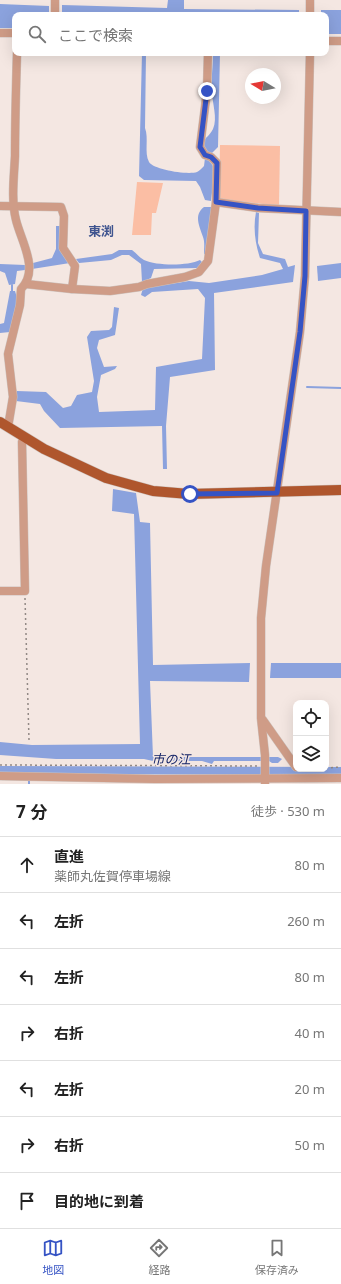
<!DOCTYPE html>
<html lang="ja">
<head>
<meta charset="utf-8">
<style>
  body { margin:0; font-family:"Noto Sans","Noto Sans JP",sans-serif; background:#f6f6f6; color:#222 }
  .controls { position:absolute; right:12px; bottom:12px; display:grid; overflow:hidden; border-radius:8px; box-shadow:0 4px 16px #0002 }
  .controls button { width:36px; height:36px; display:grid; place-items:center; padding:0; border:0; border-bottom:1px solid #e0e0e0; background:#fff; color:#222; font:20px sans-serif }
  .compass { position:absolute; left:245px; top:68px; width:36px; height:36px; border-radius:50%; background:#fff; box-shadow:0 4px 16px #0002; rotate:280deg }
  .stop { position:absolute; width:12px; height:12px; margin:-9px; border:3px solid #3553c4; border-radius:50%; background:#fff }
  .stop.end { background:#3553c4; border-color:#fff; box-shadow:0 1px 4px #0008 }
  .list { margin:0; padding:0; list-style:none }
  h2 { display:flex; justify-content:space-between; align-items:center; height:52px; margin:0; padding:0 16px; font-size:17px }
  h2 small { font-size:13px; font-weight:400; color:#767676 }
  .list li { display:grid; grid-template-columns:26px 1fr auto; gap:12px; align-items:center; box-sizing:border-box; height:56px; padding:0 16px; border-top:1px solid #e0e0e0 }
  .list b { display:block; font-size:15px; white-space:nowrap }
  .list p { margin:0; font-size:13px; white-space:nowrap; color:#767676 }
  .list em { font-size:13px; font-style:normal; color:#767676 }
  .icon { flex:none; width:22px; height:22px; fill:none; stroke:currentColor; stroke-width:2; stroke-linecap:round; stroke-linejoin:round }
  .map { position:relative; flex:none; width:341px; height:784px; overflow:hidden }
  .search { position:absolute; background:#fff; box-shadow:0 4px 16px #0002; left:12px; right:12px; top:12px; height:44px; display:flex; align-items:center; gap:10px; box-sizing:border-box; padding:0 14px; border-radius:8px; color:#767676; font-size:15px }
  .sheet { height:444px; background:#fff }
  nav { display:flex; justify-content:space-around; align-items:center; box-sizing:border-box; height:56px; border-top:1px solid #e0e0e0; background:#fff; font-size:11px; color:#767676 }
  nav a { display:grid; justify-items:center; gap:2px }
  nav .on { color:#3553c4 }
  .map>svg:first-child { display:block }
  .green { fill:#fbbea4 }
  .water { fill:#8ba2dd }
  .lines { fill:none; stroke-linecap:round; stroke-linejoin:round }
  .stream { stroke:#8ba2dd; stroke-width:2 }
  .canal { stroke:#8ba2dd; stroke-width:8 }
  .minor-casing { stroke:#cdc2bd; stroke-width:9 }
  .major-casing { stroke:#cdc2bd; stroke-width:11 }
  .path { stroke:#928985; stroke-width:1.5; stroke-dasharray:2 3; stroke-linecap:butt }
  .minor { stroke:#cf9c87; stroke-width:8 }
  .major { stroke:#af562d; stroke-width:10 }
  .route { stroke:#3553c4; stroke-width:5 }
  .labels { text-anchor:middle; dominant-baseline:central; stroke-width:3; stroke-linejoin:round; paint-order:stroke }
  .neighbourhood-label { font-size:13px; font-weight:bold; fill:#3f548f; stroke:#f4e7e2 }
  .water-label { font-size:13px; font-style:italic; fill:#122266; stroke:#f4e7e2 }
</style>
</head>
<body>
<div class="map">
<svg width="341" height="784" viewBox="0 0 341 784">
  <rect width="100%" height="100%" fill="#f4e7e2"/>
  <g class="green">
    <path d="M220,145L280,146L279,206L219,199Z"/>
    <path d="M137,182L163,183L156,213H152L151,235H132Z"/>
  </g>
  <g class="water">
    <path d="M168,0H184V9L299,10V15H15V28H0V4L49,6V14L62,13V5L167,8Z"/>
    <path d="M321,10H341V34H326V15H321Z"/>
    <path d="M142,53H146L145,128C149,138 144,153 149,162C154,170 188,175 197,172C199,171 202,168 204,166L205,158L209,160L215,169L211,201L205,200L200,187L196,181L144,180L139,176Z"/>
    <path d="M213,53H220L218,147L210,155L206,154C201,135 206,142 213,129C218,118 212,103 212,91C211,79 213,66 213,53Z"/>
    <path d="M204,207H211L212,228L207,255L204,254C204,249 205,242 203,237C200,227 193,215 204,207Z"/>
    <path d="M256,212L259,213L258,243L263,254L285,259L288,267L295,265L293,282L214,293L215,370L170,377L166,426L167,469H163L162,426L60,428L44,411L40,404L16,401L17,391L46,392L63,408L71,406L77,395L92,392L94,381L87,337L91,331L109,330L112,327L114,307L119,308L115,335L99,340L97,348L104,367L117,366L115,369L101,375L97,397L99,412L155,410L156,367L202,359L205,298L198,289L152,292L145,297L141,295L143,288L189,281L209,283L262,275L283,269L280,263L260,258C255,243 253,228 256,212Z"/>
    <path d="M56,226H61L70,263L32,269L33,263L52,258L56,249Z"/>
    <path d="M119,250H132C136,253 140,258 144,260C157,266 188,266 200,260L203,263L199,268L154,269L151,278L142,282L141,264L129,255H122L111,260L79,263L76,259L112,254Z"/>
    <path d="M341,263V278L318,281L317,266Z"/>
    <path d="M0,264L25,265V270L17,271L15,284L9,285L5,273L0,271Z"/>
    <path d="M10,291H15C20,303 15,321 10,332L0,333V324L4,323Z"/>
    <path d="M113,489L136,493L140,522L150,523L153,665L250,663L249,682L150,681L153,757H278L282,759L278,763H272L269,761H214L212,764L202,761H153L144,759H56L0,755V742L32,745L140,744L134,514L112,511Z"/>
    <path d="M271,663H341V678H270Z"/>
  </g>
  <g class="lines">
    <g class="stream">
      <path d="M12,285V291"/>
      <path d="M307,387L341,388"/>
      <path d="M273,777V771"/>
      <path d="M29,781V784"/>
    </g>
    <path class="canal" d="M0,770L341,771"/>
    <g class="minor-casing">
      <g id="minor">
        <path d="M55,15V0"/>
        <path d="M310,15V0"/>
        <path d="M0,33H15"/>
        <path d="M326,41H341"/>
        <path d="M216,202L258,208L341,212"/>
        <path d="M0,206L61,207L64,216L63,248L75,266L72,289"/>
        <path d="M26,284L72,289L110,291L139,287L147,284L185,277L199,272L208,261L216,202L217,163L211,157L205,155L200,147L207,91L208,53"/>
        <path d="M8,427L13,397L8,354L20,305L21,289C40,270 21,241 16,220C11,200 14,177 15,156C15,122 16,87 17,53"/>
        <path d="M0,591H25L22,442L24,437"/>
        <path d="M263,720L296,767"/>
        <path d="M0,776L155,779L341,778"/>
        <path d="M265,784V755L261,718V618L266,566L300,332L305,276L310,53"/>
      </g>
    </g>
    <g class="major-casing">
      <path id="major" d="M0,422L44,449L106,478L153,491L189,494L341,490"/>
    </g>
    <g class="path">
      <path d="M25,598L29,740"/>
      <path d="M0,765L257,766"/>
      <path d="M326,768L341,767"/>
    </g>
    <use href="#minor" class="minor"/>
    <use href="#major" class="major"/>
  </g>
  <g class="lines">
    <path class="route" d="M190,494L277,493L300,332L305,276L306,211L258,208L216,202L217,163L211,157L205,155L200,147L207,91"/>
  </g>
  <g class="labels">
    <g class="neighbourhood-label">
      <text x="101" y="231">東渕</text>
    </g>
    <g class="water-label">
      <text x="171" y="759">市の江</text>
    </g>
  </g>
</svg>
<div class="controls">
<button><svg class="icon" aria-label="locate" viewBox="0 0 24 24"><circle cx="12" cy="12" r="6"/><path d="M12 2v4M12 18v4M2 12h4M18 12h4"/></svg></button>
<button><svg class="icon" aria-label="layers" viewBox="0 0 24 24"><path d="M12 4l9 5-9 5-9-5zM3 14l9 5 9-5"/></svg></button>
</div>
<svg class="compass" viewBox="-18 -18 36 36"><path d="M0-13l5 13h-10z" fill="#e53935"/><path d="M0 13l5-13h-10z" fill="#767676"/></svg>
<div class="stop" style="left:190px;top:494px"></div>
<div class="stop end" style="left:207px;top:91px"></div>
<div class="search"><svg class="icon" aria-label="search" viewBox="0 0 24 24"><circle cx="10" cy="10" r="6"/><path d="M15 15l6 6"/></svg>ここで検索</div>
</div>
<section class="sheet">
<h2>7 分<small>徒歩 · 530 m</small></h2>
<ul class="list">
<li><svg class="icon" aria-label="ahead" viewBox="0 0 24 24"><path d="M12 20V5M6 11l6-6 6 6"/></svg><div><b>直進</b><p>薬師丸佐賀停車場線</p></div><em>80 m</em></li>
<li><svg class="icon" aria-label="left" viewBox="0 0 24 24"><path d="M17 20v-9H6M10 6l-5 5 5 5"/></svg><div><b>左折</b></div><em>260 m</em></li>
<li><svg class="icon" aria-label="left" viewBox="0 0 24 24"><path d="M17 20v-9H6M10 6l-5 5 5 5"/></svg><div><b>左折</b></div><em>80 m</em></li>
<li><svg class="icon" aria-label="right" viewBox="0 0 24 24"><path d="M7 20v-9h11M14 6l5 5-5 5"/></svg><div><b>右折</b></div><em>40 m</em></li>
<li><svg class="icon" aria-label="left" viewBox="0 0 24 24"><path d="M17 20v-9H6M10 6l-5 5 5 5"/></svg><div><b>左折</b></div><em>20 m</em></li>
<li><svg class="icon" aria-label="right" viewBox="0 0 24 24"><path d="M7 20v-9h11M14 6l5 5-5 5"/></svg><div><b>右折</b></div><em>50 m</em></li>
<li><svg class="icon" aria-label="arrive" viewBox="0 0 24 24"><path d="M6 21V4h12l-3 4 3 4H6"/></svg><div><b>目的地に到着</b></div></li>
</ul>
</section>
<nav>
<a class="on"><svg class="icon" aria-label="map" viewBox="0 0 24 24"><path d="M3 6l6-2 6 2 6-2v14l-6 2-6-2-6 2zM9 4v14M15 6v14"/></svg>地図</a>
<a><svg class="icon" aria-label="directions" viewBox="0 0 24 24"><path d="M12 3l9 9-9 9-9-9zM9 14v-3h6M13 9l2 2-2 2"/></svg>経路</a>
<a><svg class="icon" aria-label="saved" viewBox="0 0 24 24"><path d="M7 4h10v16l-5-4-5 4z"/></svg>保存済み</a>
</nav>
</body>
</html>
